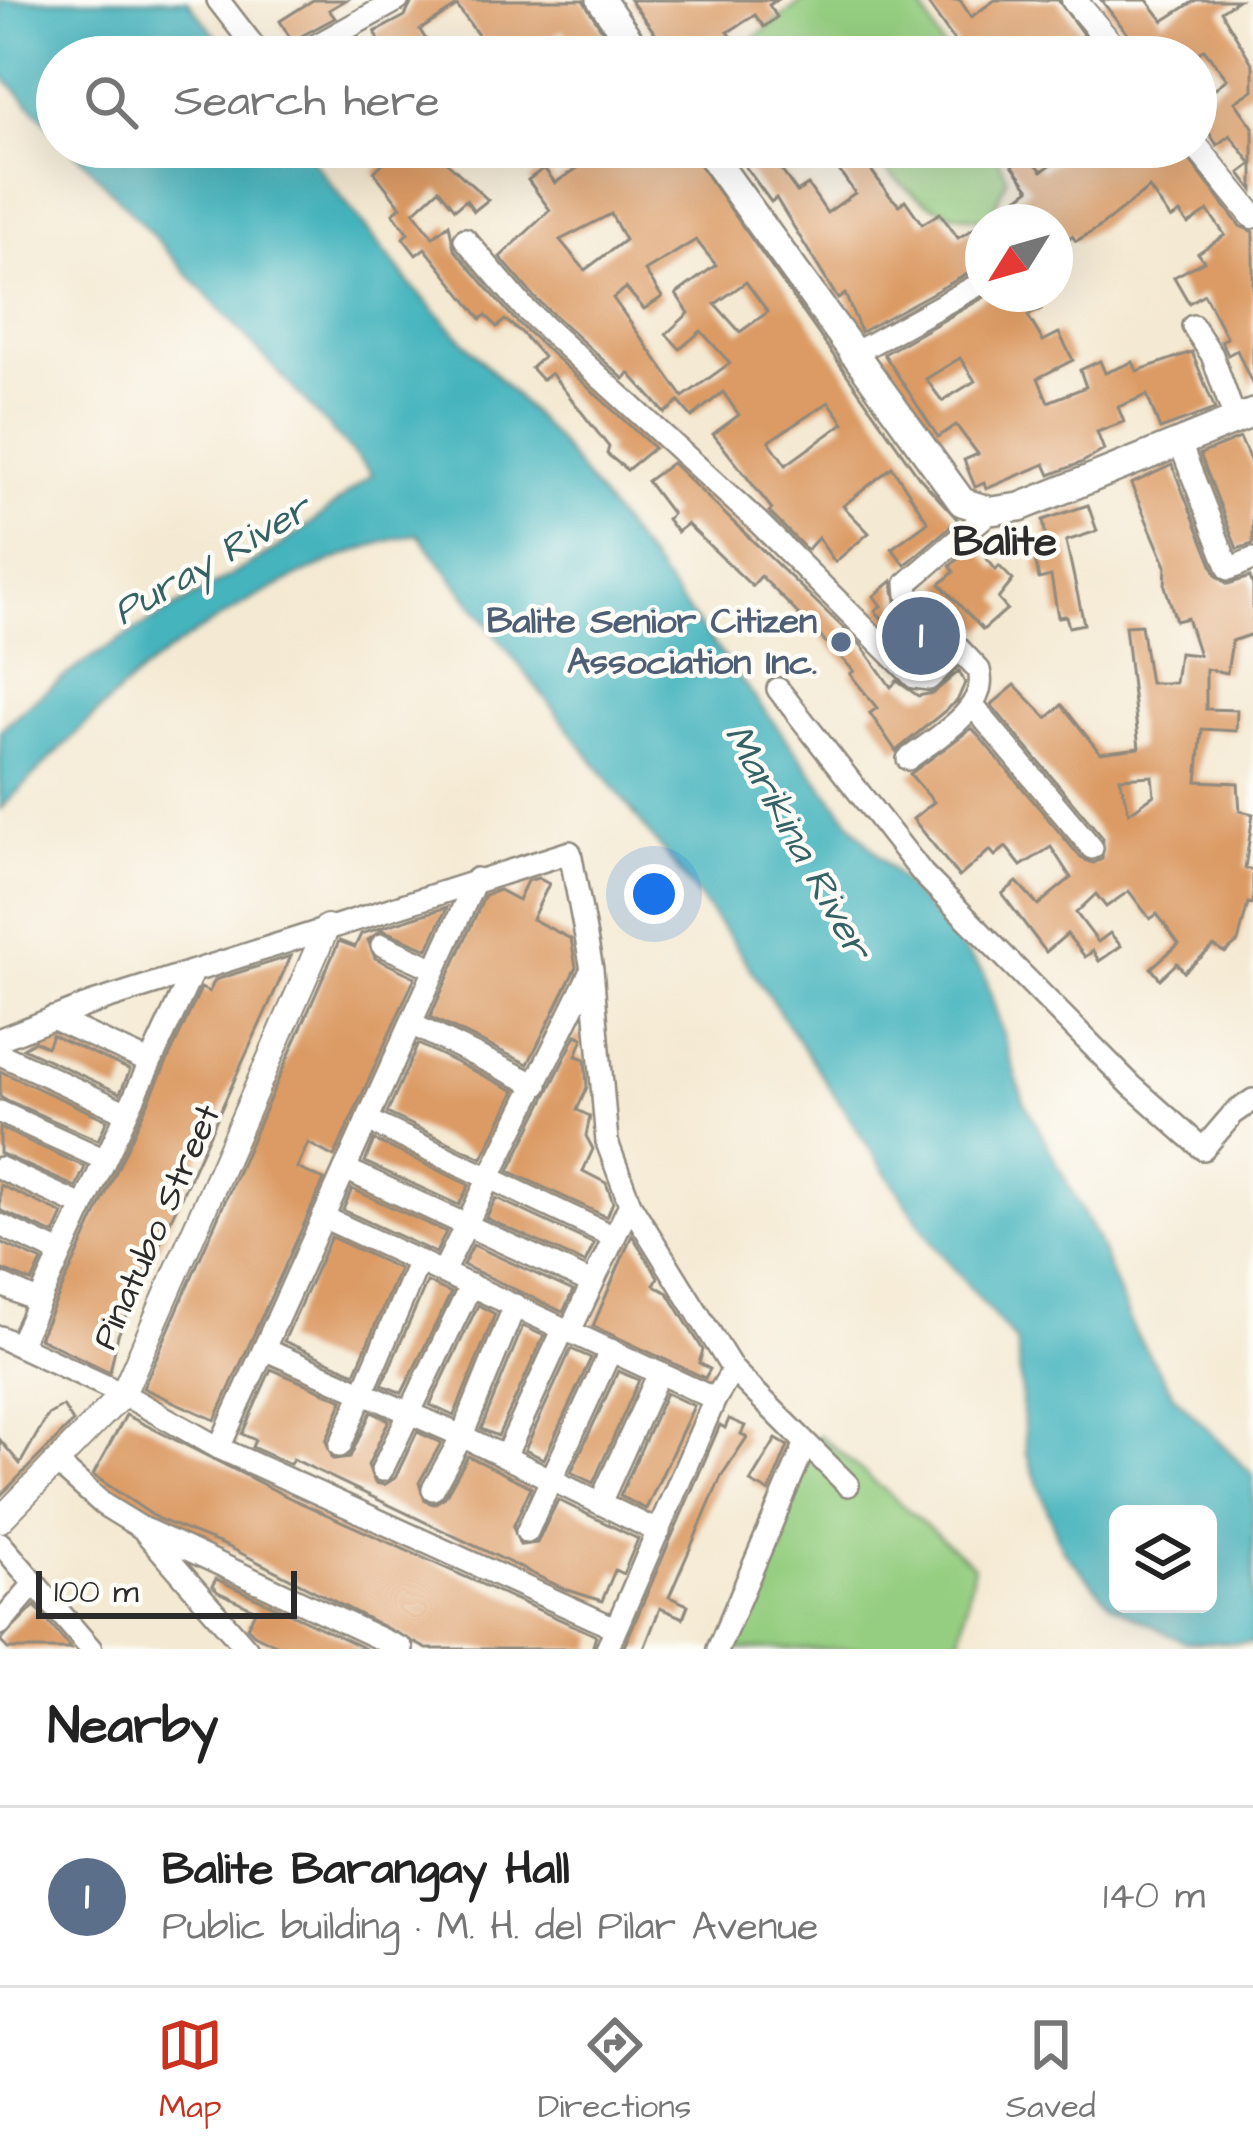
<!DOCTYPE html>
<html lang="en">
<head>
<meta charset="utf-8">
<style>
  body { margin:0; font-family:"Architects Daughter",sans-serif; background:#f6f6f6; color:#222 }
  .controls { position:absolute; right:36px; bottom:36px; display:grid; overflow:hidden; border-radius:18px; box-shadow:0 12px 48px #0002 }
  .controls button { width:108px; height:108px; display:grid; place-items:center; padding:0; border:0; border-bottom:3px solid #e0e0e0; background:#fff; color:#222; font:60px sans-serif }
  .compass { position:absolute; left:965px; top:204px; width:108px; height:108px; border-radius:50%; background:#fff; box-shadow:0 12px 48px #0002; rotate:233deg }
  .scale { position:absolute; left:36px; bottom:30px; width:261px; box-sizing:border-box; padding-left:12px; border:6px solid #2b2b2b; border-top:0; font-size:33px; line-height:42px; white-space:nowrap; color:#2b2b2b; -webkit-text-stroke:9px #fdfcf7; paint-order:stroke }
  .you { position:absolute; left:654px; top:894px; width:42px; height:42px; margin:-30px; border:9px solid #fff; border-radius:50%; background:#1a73e8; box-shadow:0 0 0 18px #1a73e833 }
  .badge { display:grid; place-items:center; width:78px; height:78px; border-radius:50%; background:#c8321e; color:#fff; font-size:39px; font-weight:700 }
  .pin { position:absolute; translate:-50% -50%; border:6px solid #fff; box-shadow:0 3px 12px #0006 }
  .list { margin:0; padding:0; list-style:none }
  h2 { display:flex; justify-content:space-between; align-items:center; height:156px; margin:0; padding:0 48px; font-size:51px }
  h2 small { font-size:39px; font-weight:400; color:#767676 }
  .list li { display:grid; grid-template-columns:78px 1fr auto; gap:36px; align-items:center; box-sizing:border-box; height:180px; padding:0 48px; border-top:3px solid #e0e0e0 }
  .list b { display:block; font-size:45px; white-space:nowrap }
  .list p { margin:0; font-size:39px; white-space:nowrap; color:#767676 }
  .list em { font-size:39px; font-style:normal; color:#767676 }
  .icon { flex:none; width:66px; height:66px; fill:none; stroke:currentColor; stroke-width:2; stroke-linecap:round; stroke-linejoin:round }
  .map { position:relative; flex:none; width:1253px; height:1649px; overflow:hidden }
  .search { position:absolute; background:#fff; box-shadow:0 12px 48px #0002; left:36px; right:36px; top:36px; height:132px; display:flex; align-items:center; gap:30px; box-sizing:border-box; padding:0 42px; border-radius:66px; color:#767676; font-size:45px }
  .sheet { height:336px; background:#fff }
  nav { display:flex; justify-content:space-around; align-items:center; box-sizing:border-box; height:168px; border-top:3px solid #e0e0e0; background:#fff; font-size:33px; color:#767676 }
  nav a { display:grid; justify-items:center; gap:6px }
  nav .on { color:#c8321e }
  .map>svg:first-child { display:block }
  .green { fill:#95ce81; stroke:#607c56; stroke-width:3 }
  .water { fill:#44b4bd; stroke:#387074; stroke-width:3; fill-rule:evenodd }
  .building { fill:#dc9b65; fill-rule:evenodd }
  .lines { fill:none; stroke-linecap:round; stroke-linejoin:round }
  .minor-casing { stroke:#908a7e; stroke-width:26 }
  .tertiary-casing { stroke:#908a7e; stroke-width:28 }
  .secondary-casing { stroke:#908a7e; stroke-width:32 }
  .minor { stroke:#fff; stroke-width:21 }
  .tertiary { stroke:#fff; stroke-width:24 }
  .secondary { stroke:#fff; stroke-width:27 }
  .service-dot { fill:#5c6f8a; stroke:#fdfcf7; stroke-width:4.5 }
  .labels { text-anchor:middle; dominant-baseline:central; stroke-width:9; stroke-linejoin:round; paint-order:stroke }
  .service-label { font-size:36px; font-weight:bold; fill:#4e5e75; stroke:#fdfcf7; text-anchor:end }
  .street-label { font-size:36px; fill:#2b2b2b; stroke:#fdfcf7 }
  .water-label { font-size:39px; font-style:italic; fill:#356265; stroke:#fdfcf7 }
  .quarter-label { font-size:42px; font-weight:bold; fill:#2b2b2b; stroke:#fdfcf7 }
</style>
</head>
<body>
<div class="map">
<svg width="1253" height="1649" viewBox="0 0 1253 1649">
  <rect width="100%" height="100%" fill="#fdfcf7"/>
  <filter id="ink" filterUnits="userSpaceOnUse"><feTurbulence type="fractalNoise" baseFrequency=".00833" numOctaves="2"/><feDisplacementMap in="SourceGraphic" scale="24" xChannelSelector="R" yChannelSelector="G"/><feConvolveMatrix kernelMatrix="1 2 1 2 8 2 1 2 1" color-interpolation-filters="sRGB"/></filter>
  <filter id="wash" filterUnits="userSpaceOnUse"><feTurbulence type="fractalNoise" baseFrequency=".004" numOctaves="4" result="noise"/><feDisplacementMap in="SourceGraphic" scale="48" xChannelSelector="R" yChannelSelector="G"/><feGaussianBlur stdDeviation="2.7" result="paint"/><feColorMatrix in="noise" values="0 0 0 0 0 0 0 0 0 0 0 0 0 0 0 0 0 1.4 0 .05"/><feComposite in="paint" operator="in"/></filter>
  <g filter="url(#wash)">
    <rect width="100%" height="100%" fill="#f4e9d2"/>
    <g class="green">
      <path d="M804,0H918L948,57H762L747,44Z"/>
      <path d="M861,147H992L1007,177L990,220C923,214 908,189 861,147Z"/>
      <path d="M819,1435L974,1566L958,1649H732Z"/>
    </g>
    <g class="water">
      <path d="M0,0H187L233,57H57V133L0,73Z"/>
      <path d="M71,147H302L411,285L555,438L858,832L984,973L1023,1099L1097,1239L1134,1331L1175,1396L1253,1475V1643L1184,1642L1111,1604L1062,1549L1026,1452L1017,1343L934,1245L731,939L418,534C339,547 201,621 140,674C91,716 46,764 0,809V730C83,652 165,615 261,558C300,535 337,503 372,474ZM1208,1514V1604H1118V1514Z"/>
    </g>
    <g id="blocks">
      <g class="building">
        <path d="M313,0H346L329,10L335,18L292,41L280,21Z"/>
        <path d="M413,0H583L619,57H582L563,30L519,57H466L486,46L457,6L420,30L437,57H350L378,38L375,32L405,16Z"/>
        <path d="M630,0H777L769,5L777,17L764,27L755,15L728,32L746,57H711L704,47L688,57H673Z"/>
        <path d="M925,0H960L971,17L995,0H1058L1100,57H966Z"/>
        <path d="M1101,0H1147L1163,21L1196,0H1238L1221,11L1253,65V90L1235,102L1253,127V190L1240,173L1252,164L1230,135L1217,145L1196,112V103L1227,79L1204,49L1193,57H1146Z"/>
        <path d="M419,147H430L488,200L474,211L466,200L455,209L439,189L414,212L433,237L449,224L454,249L513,318L654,448L627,470L607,454L609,447L551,373L542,380L531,368L543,357L521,332L505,320L497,327L486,315L481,319L425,248L416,255L403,238L408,233L393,213L401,207L374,172L392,154L398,161Z"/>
        <path d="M596,147H687L919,477L958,520L905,565L892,548L928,522L892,467L843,506L869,533L835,562L818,538L807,550L769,512L772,509L713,434L739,415L723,392L692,417L679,402L665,413L629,373L624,379L535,298L500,257L550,210L528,180L544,168L555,183L582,165L578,160ZM611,214L625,240L585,270L560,240ZM696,240L716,265L676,294L689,313L666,334L680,349L701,331L730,363L683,397L613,298L626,288L644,309L662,297L645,271ZM746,282L768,312L740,332L715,304ZM829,402L844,423L786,465L769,441Z"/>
        <path d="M731,147H784L773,155L782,171L797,192L808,185L827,213L855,193L826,152L854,147L890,196L899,205L905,200L922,224L940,213L958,238L983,223V271L971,272L861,332L845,294L838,299L776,198L771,202Z"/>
        <path d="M1021,147L1042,171L1076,147H1180L1240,226L1253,232V386L1237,350L1228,355L1221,341L1227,338L1204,294L1189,303L1174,277L1204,261L1198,253L1225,235L1208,211L1188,224L1180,213L1171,219L1149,188L1097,229L1076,241L1072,236L1055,249V222H985L1030,189L1007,158Z"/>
        <path d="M990,294H1031L1041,309L1028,316L1043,341L1059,333L1073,360L1038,378L1048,402L1086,387L1080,370L1100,361L1105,373L1133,362L1137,371L1192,352L1215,409L1160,429L1147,395L1118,407L1124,422L1097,432L1104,450L1081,463L1050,475L1045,464L986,489L984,483L975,487L964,460L978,454L956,425L938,437L884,354ZM960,358L975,381L942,401L926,379Z"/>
        <path d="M1240,438L1253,467V544L1237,549L1200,454Z"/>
        <path d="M672,463L861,645L891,687L897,681L918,696L933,693L959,671L965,683L957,701L896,751L870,713L877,708L850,674L854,671L761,576L752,586L687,524L677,532L667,519L672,514L647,481Z"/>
        <path d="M1172,465L1216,575L1228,584L1250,577L1253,586V634L1232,641L1227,673L1206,669V709L1237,710L1236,731L1202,729L1197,781L1238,783L1240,811L1253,814L1245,868L1253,870V904L1248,903L1238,942L1225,953L1214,946L1184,972L1177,963L1160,979L1151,968L1179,944L1157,914L1150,919L1129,891L1106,907L1096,894L1076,913L1098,942L1110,933L1121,946L1099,961L1093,951L1085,957L1067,934L1046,952L1002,894L1017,882L1038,905L1071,878L1051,847L1021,866L1006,847L995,856L990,850L959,877L913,819L934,802L910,774L972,728L1081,858L1093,863L1102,859L1103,838L991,705L1015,685L1047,718L1062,705L1100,753L1139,748L1125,626L1141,625L1150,683H1175L1179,653L1199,655L1187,618L1176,621L1165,586L1166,566L1131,484ZM1152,776L1154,795L1129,813L1120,778Z"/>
        <path d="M1088,505L1097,531L1066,541L1084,624L1069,627L1066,616L1058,617L1051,576L1039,579L1035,560L1049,557L1043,520Z"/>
        <path d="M975,544L996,570L999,566L1013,580L998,599L1007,609L983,630L940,584L954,572L950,566Z"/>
        <path d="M892,581L897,605L938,649L925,662L875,611L881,606L874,596Z"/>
        <path d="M538,878L549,884L532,919L571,939L576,967L528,1064L430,1017L485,895L499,890L518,900L527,881Z"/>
        <path d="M447,907L428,949L382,930L368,940L375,958L415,977L334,1157L308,1143L297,1168L324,1180L215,1420L143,1388L339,941L355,947L361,934Z"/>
        <path d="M291,956L118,1335L110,1372L39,1338L201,988L209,992L215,980Z"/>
        <path d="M52,1035L130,1070L120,1093L23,1048L35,1041L47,1047Z"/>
        <path d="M576,1035L583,1038L576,1056L585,1059L587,1087L577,1110L590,1116L586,1136L593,1149L583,1171L606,1183L613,1202L607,1217L509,1171Z"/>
        <path d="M418,1044L515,1091L482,1158L387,1113Z"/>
        <path d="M0,1071L107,1120L98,1140L0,1097Z"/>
        <path d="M0,1128L85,1167L76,1187L0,1153Z"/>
        <path d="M374,1140L469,1185L459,1205L365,1162Z"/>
        <path d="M0,1185L63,1214L54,1234L0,1210Z"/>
        <path d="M352,1189L446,1232L436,1253L343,1210Z"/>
        <path d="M496,1198L594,1244L585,1263L486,1218Z"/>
        <path d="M632,1235L658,1277L654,1285L668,1293L703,1350L699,1363L710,1369L705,1378L593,1326Z"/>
        <path d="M331,1237L399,1269L355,1373L284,1341Z"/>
        <path d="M0,1242L42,1261L32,1282L0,1269Z"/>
        <path d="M473,1245L573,1291L563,1312L463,1265Z"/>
        <path d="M427,1282L451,1293L402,1393L382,1385Z"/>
        <path d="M478,1305L495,1314L454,1416L430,1405Z"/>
        <path d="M523,1326L544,1336L498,1436L481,1429Z"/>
        <path d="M571,1349L591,1358L544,1459L525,1450Z"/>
        <path d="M271,1369L343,1400L326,1441L333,1459L350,1457L371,1412L389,1420L368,1465L375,1483L384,1485L395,1478L417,1432L441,1443L419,1483L425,1501L434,1504L445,1497L468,1456L531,1487L513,1527L520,1545L537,1543L558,1500L638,1539L623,1574L615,1570L602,1601L565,1589L293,1459L290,1464L252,1447L255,1440L242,1434Z"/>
        <path d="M618,1371L639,1380L593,1483L571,1472Z"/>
        <path d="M666,1393L694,1406L646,1509L620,1496Z"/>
        <path d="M63,1406L73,1422L0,1496V1440L20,1464L48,1415Z"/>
        <path d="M126,1415L290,1498L590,1633L596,1636L592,1649H427L227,1546L158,1519L93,1475Z"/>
        <path d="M729,1419L745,1426L741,1434L747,1437L722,1475L669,1597L688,1605L683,1618L660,1608L644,1649H623L720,1425L725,1428Z"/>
        <path d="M776,1439L788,1446L769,1492L750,1482Z"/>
        <path d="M216,1579L366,1649H284L254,1634L247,1627L256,1610L218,1592L212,1586Z"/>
        <path d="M35,1606L71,1649H8L0,1641Z"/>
      </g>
    </g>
  </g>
  <g filter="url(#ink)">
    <use href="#blocks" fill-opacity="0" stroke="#908a7e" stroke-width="3"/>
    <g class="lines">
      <g class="minor-casing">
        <g id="minor">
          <path d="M218,0L262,57"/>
          <path d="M295,57L398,0"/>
          <path d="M465,239L524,308L757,521L914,677L929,679L959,650"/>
          <path d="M1193,326L1212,355L1235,419"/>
          <path d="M851,355L978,285"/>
          <path d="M1179,441L1229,569L1253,559"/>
          <path d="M778,689L923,874L1132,1086L1203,1149L1233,1114L1253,1100"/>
          <path d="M973,706L1092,848"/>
          <path d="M908,759C935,738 990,709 979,670L908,595L907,583L991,511"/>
          <path d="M382,945L435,969"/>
          <path d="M52,1018L149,1062"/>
          <path d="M411,1024L537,1085"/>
          <path d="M0,1039L90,1004L570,852L592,969L607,1142L630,1204L733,1370L848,1485"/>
          <path d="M0,1054L125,1112"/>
          <path d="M0,1112L103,1159"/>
          <path d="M367,1120L614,1237"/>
          <path d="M0,1168L80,1205"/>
          <path d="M345,1169L592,1283"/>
          <path d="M323,1217L715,1399"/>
          <path d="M0,1225L60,1253"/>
          <path d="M443,1272L591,971"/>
          <path d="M0,1284L37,1301"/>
          <path d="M570,1331L630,1204"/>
          <path d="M0,1337L123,1394L219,1448L615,1628"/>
          <path d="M19,1345L192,973"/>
          <path d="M266,1350L462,1436L659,1532"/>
          <path d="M340,1446L419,1261"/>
          <path d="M219,1448L476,879"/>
          <path d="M505,1457L564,1328"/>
          <path d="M56,1462L104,1505L140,1527L402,1649"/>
          <path d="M382,1470L471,1285"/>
          <path d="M433,1489L462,1436L515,1305"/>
          <path d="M600,1503L659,1373"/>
          <path d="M145,1532L247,1649"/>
          <path d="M527,1532L611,1350"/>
          <path d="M0,1543L91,1649"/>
          <path d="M0,1624L34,1584"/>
          <path d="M607,1649L715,1399L733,1370"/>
          <path d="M718,1649L805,1445"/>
        </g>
      </g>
      <g class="tertiary-casing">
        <g id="tertiary">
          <path d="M1074,0L1122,57"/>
          <path d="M1196,146L1253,216"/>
          <path d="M0,1520L123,1394L327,927"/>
        </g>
      </g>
      <g class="secondary-casing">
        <g id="secondary">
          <path d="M601,0L641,57"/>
          <path d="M705,147L962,502L991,511L1020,507L1253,413"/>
        </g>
      </g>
      <use href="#minor" class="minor"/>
      <use href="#tertiary" class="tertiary"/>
      <use href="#secondary" class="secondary"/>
    </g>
  </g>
  <circle class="service-dot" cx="841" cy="642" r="12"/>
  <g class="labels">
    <g class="service-label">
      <text x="817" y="621">Balite Senior Citizen<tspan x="817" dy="41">Association Inc.</tspan></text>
    </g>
    <g class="street-label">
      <text transform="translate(157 1227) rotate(-66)">Pinatubo Street</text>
    </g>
    <g class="water-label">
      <text transform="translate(212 561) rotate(-30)">Puray River</text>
      <text transform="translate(797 842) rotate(61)">Marikina River</text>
    </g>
    <g class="quarter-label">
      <text x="1005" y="543">Balite</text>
    </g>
  </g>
</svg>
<div class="controls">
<button><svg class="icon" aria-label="layers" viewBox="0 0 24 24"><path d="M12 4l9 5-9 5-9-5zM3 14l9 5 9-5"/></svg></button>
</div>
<svg class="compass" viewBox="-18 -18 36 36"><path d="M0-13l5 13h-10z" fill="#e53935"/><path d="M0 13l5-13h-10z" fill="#767676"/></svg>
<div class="scale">100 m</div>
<div class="you"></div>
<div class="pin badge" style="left:921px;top:636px;background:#5c6f8a">1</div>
<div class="search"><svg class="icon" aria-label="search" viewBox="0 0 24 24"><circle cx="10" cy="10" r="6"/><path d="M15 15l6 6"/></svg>Search here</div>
</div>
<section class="sheet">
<h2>Nearby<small></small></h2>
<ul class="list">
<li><span class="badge" style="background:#5c6f8a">1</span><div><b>Balite Barangay Hall</b><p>Public building · M. H. del Pilar Avenue</p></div><em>140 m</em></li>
</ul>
</section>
<nav>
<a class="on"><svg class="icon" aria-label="map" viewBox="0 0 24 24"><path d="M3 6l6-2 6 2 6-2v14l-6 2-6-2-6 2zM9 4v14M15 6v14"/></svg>Map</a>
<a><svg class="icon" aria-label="directions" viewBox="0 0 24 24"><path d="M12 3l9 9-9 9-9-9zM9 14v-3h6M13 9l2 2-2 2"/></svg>Directions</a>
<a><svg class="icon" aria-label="saved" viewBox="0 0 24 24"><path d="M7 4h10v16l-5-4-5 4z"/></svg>Saved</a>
</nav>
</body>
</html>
